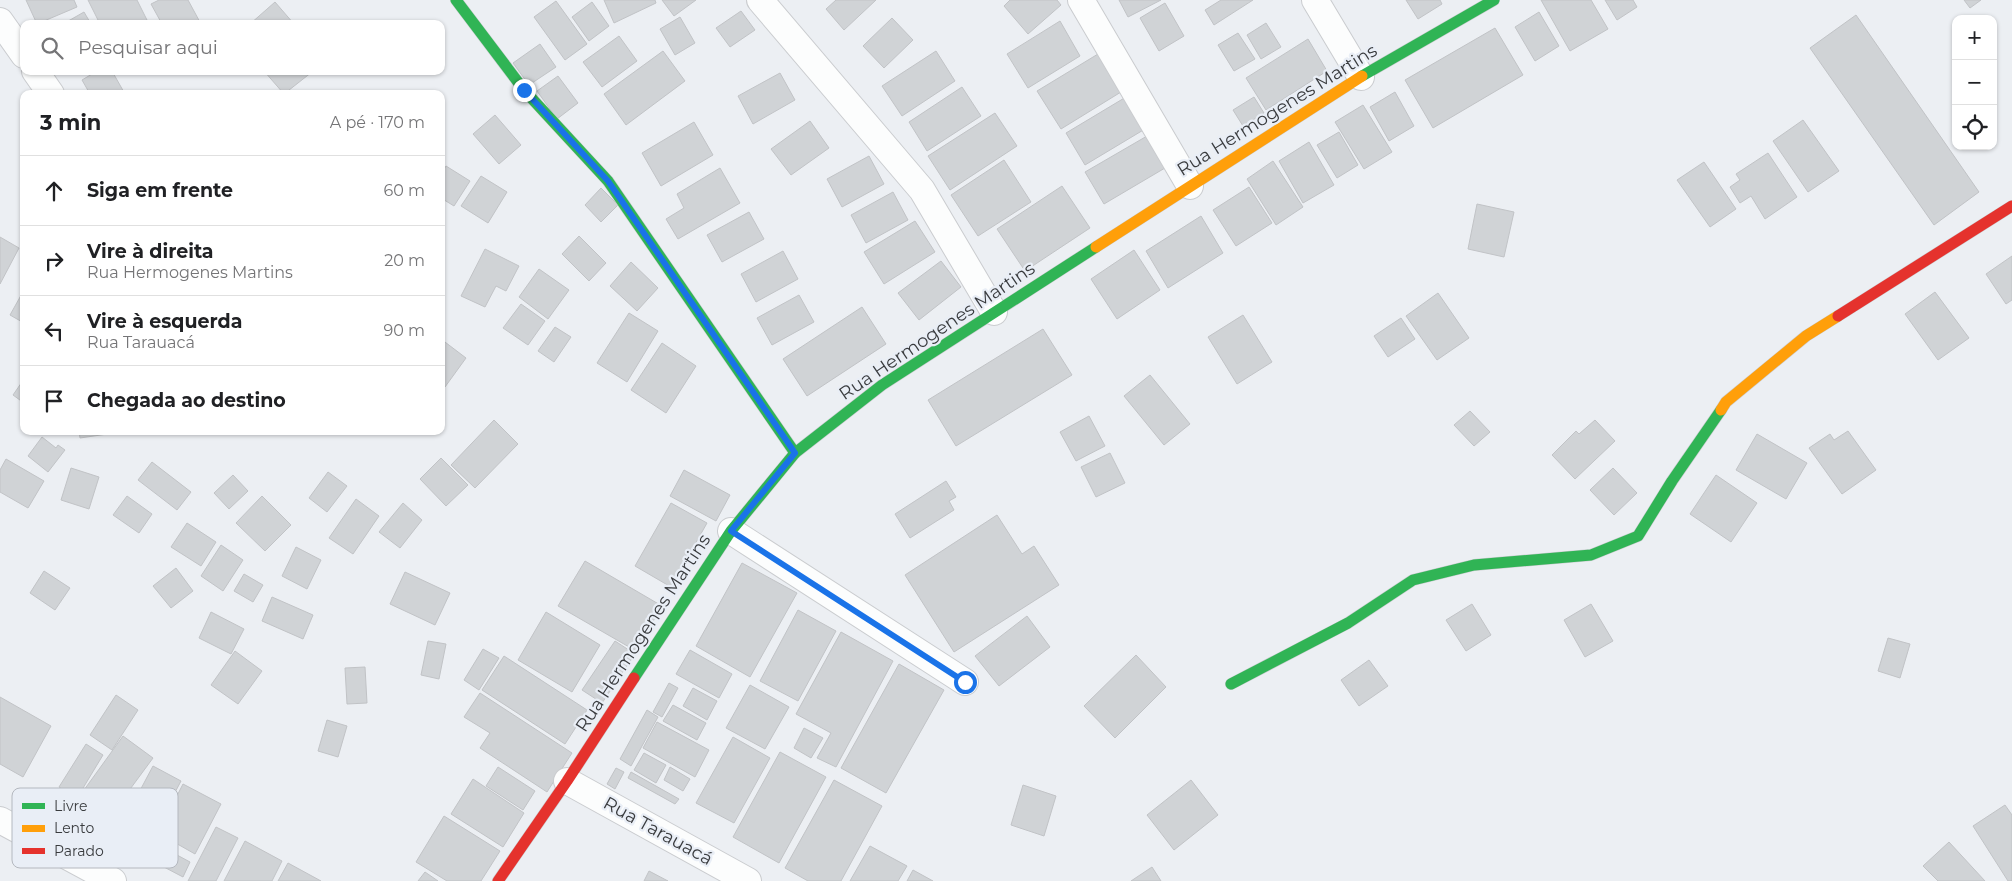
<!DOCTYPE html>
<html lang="pt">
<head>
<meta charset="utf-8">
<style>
  body { margin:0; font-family:Montserrat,sans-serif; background:#f2f2f2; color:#202124 }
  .controls { position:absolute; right:15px; top:15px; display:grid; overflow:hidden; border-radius:10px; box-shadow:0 1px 4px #0004 }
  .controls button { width:45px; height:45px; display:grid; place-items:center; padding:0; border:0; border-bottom:1px solid #e0e0e0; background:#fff; color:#202124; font:25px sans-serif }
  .stop { position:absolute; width:15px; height:15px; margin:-11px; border:4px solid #1a73e8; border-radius:50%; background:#fff }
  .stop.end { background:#1a73e8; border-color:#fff; box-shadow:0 1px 5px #0008 }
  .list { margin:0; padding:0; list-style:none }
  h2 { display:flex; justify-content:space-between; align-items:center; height:65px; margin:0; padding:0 20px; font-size:21px }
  h2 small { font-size:16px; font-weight:400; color:#757577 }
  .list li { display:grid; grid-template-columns:32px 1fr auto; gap:15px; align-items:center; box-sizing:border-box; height:70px; padding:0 20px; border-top:1px solid #e0e0e0 }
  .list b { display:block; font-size:19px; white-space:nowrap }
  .list p { margin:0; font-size:16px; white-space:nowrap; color:#757577 }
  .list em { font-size:16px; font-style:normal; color:#757577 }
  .icon { flex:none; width:28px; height:28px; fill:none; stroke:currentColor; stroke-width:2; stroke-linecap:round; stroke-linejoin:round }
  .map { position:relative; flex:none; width:2012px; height:881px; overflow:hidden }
  .search { position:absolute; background:#fff; box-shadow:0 1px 4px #0004; left:20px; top:20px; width:425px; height:55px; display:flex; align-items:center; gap:12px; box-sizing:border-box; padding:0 18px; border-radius:10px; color:#757577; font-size:19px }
  .panel { position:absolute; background:#fff; box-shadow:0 1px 4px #0004; left:20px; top:90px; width:425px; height:345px; border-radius:10px }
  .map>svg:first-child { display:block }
  .building { fill:#d0d3d6; stroke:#c1c3c6 }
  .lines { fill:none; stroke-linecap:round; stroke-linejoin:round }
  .street-casing { stroke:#cacccf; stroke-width:28 }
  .fast-casing { stroke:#cacccf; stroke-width:12 }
  .slow-casing { stroke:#cacccf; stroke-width:12 }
  .jam-casing { stroke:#cacccf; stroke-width:12 }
  .street { stroke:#fcfdfd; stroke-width:26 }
  .fast { stroke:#30b455; stroke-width:11 }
  .slow { stroke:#ff9f0a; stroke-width:11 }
  .jam { stroke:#e5322d; stroke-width:11 }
  .route { stroke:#1a73e8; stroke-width:6 }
  .labels { text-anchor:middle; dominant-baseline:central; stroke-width:4.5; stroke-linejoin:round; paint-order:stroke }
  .street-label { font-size:18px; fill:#393b3e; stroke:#e9eef6 }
  .key { fill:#e9eef6; stroke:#b4b8bf; stroke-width:1 }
  .key-label { font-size:14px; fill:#393b3e }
</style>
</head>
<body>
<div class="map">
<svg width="2012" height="881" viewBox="0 0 2012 881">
  <rect width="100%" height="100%" fill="#eceff3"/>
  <g class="building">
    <path d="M26,0H74L77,7L37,24Z"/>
    <path d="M88,0H137L147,20L140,24H100Z"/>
    <path d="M159,0H188L201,24H162L151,4Z"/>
    <path d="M604,0H655L656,3L614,23Z"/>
    <path d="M662,0H696L674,16Z"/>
    <path d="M836,0H876L844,30L826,9Z"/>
    <path d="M1010,0H1057L1061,5L1028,34L1004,6Z"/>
    <path d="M1119,0H1161L1128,17Z"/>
    <path d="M1221,0H1253L1214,25L1205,10Z"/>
    <path d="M1406,0H1440L1442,4L1418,19Z"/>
    <path d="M1541,0H1591L1608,29L1570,51Z"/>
    <path d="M1605,0H1633L1637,7L1617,20Z"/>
    <path d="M1964,0H1981L1970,8Z"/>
    <path d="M556,1L587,44L565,60L534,17Z"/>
    <path d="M275,2L294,24H250Z"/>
    <path d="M592,2L609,26L589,41L572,17Z"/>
    <path d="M1165,3L1184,36L1159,51L1140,18Z"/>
    <path d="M741,11L755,30L730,47L716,28Z"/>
    <path d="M84,12L91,24H63Z"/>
    <path d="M1539,12L1559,46L1535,61L1515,27Z"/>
    <path d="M1856,15L1979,192L1934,225L1810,48Z"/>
    <path d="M680,17L695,43L675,55L660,29Z"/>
    <path d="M892,18L913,40L884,68L863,46Z"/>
    <path d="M1060,21L1080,56L1028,88L1007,54Z"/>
    <path d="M1266,23L1281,47L1261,59L1247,35Z"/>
    <path d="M1495,28L1523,75L1433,128L1405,80Z"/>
    <path d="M1238,33L1255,59L1234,71L1218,45Z"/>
    <path d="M619,36L637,61L602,87L583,62Z"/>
    <path d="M1308,39L1327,71L1266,110L1246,78Z"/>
    <path d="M540,44L556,67L529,85L513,63Z"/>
    <path d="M663,51L685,81L626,125L604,94Z"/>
    <path d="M936,51L955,81L902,116L882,86Z"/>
    <path d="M1098,54L1121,92L1061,129L1037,91Z"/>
    <path d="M97,71H112L125,94H90L82,80Z"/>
    <path d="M264,71H311L312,72L284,94Z"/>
    <path d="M780,73L795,100L753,124L738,96Z"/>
    <path d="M558,76L578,103L557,119L537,91Z"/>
    <path d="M962,87L981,116L927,151L909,122Z"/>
    <path d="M1395,92L1414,126L1389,141L1370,107Z"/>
    <path d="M1126,97L1145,129L1085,165L1066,133Z"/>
    <path d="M1254,97L1264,113L1243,126L1233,110Z"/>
    <path d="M1363,105L1392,152L1364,169L1335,122Z"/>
    <path d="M995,113L1017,146L950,190L928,156Z"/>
    <path d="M495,115L521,145L499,164L473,134Z"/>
    <path d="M1803,120L1839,171L1808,192L1773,141Z"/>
    <path d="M810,121L829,148L791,175L771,149Z"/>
    <path d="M694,122L713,155L661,186L642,153Z"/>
    <path d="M1339,132L1358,165L1337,178L1317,145Z"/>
    <path d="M1147,136L1165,168L1104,204L1085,172Z"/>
    <path d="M1309,142L1334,185L1303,203L1279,161Z"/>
    <path d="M1768,153L1797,197L1765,219L1751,196L1740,203L1730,187L1740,180L1736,174Z"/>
    <path d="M869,156L884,184L842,207L827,179Z"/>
    <path d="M1004,160L1031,202L978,236L951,195Z"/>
    <path d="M1273,161L1303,207L1276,225L1247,179Z"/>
    <path d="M1704,162L1736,209L1710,227L1677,180Z"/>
    <path d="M446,166L470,181L454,206L441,198V174Z"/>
    <path d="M720,168L740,203L678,239L666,219L684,208L677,194Z"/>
    <path d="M481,176L507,192L488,223L461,206Z"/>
    <path d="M1062,186L1090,228L1025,271L997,229Z"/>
    <path d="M1249,187L1272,223L1236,246L1213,210Z"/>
    <path d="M601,188L618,205L601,222L585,205Z"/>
    <path d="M893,192L908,220L866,243L851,215Z"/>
    <path d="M1477,204L1514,212L1504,257L1468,249Z"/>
    <path d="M749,212L764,239L722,262L707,235Z"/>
    <path d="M1201,216L1223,253L1168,288L1146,251Z"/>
    <path d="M915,221L935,252L884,284L864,252Z"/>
    <path d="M579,236L606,263L589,281L562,254Z"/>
    <path d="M0,237L19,248L0,284Z"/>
    <path d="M485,249L519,266L506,291L496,286L485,307L461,296Z"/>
    <path d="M1134,250L1160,290L1117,319L1091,279Z"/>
    <path d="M783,251L798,279L756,302L741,274Z"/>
    <path d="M2012,256V300L2006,304L1986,274Z"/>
    <path d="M941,261L961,287L919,320L898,293Z"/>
    <path d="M631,262L658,288L637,311L610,286Z"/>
    <path d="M539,269L569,290L548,319L519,297Z"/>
    <path d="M24,290V323L10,315Z"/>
    <path d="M1935,292L1969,338L1938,360L1905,314Z"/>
    <path d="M1438,293L1469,338L1437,360L1406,316Z"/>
    <path d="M799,295L814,322L772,345L757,318Z"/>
    <path d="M521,304L545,321L528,345L503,328Z"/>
    <path d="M862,307L886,344L807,396L783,359Z"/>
    <path d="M629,313L658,331L627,382L597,363Z"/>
    <path d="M1243,315L1272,362L1237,384L1208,337Z"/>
    <path d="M1401,318L1415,339L1388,357L1374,336Z"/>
    <path d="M555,327L571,337L554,362L538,351Z"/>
    <path d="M1043,329L1072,375L956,446L928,400Z"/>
    <path d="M441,339L466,358L445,387L441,384Z"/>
    <path d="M662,343L696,366L666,413L631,390Z"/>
    <path d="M1150,375L1190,424L1164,445L1124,396Z"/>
    <path d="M24,379V403L13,395Z"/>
    <path d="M1470,411L1490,432L1474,446L1454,425Z"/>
    <path d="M1089,416L1105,446L1076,461L1060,432Z"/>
    <path d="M494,420L518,444L475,488L451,465Z"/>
    <path d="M1595,420L1615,441L1575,479L1552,455L1576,431L1579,434Z"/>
    <path d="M79,431H121V432L80,438Z"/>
    <path d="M1848,431L1876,470L1842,494L1809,448L1830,434L1834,440Z"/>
    <path d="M1757,434L1807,463L1786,499L1736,470Z"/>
    <path d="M42,437L56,448L58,445L65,450L48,472L28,456Z"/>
    <path d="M1110,453L1125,483L1096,497L1081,467Z"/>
    <path d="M441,458L468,485L446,506L420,479Z"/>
    <path d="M6,459L44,481L28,508L0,492V470Z"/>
    <path d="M152,462L191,492L177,510L138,480Z"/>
    <path d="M71,468L99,477L89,509L61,500Z"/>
    <path d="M1613,468L1637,493L1614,515L1590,490Z"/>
    <path d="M684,470L730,495L716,521L670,496Z"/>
    <path d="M328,472L347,486L327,512L309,498Z"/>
    <path d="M233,475L248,491L229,509L214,493Z"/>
    <path d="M1716,475L1757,503L1731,542L1690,514Z"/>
    <path d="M946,481L956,497L949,501L954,510L910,538L895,514Z"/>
    <path d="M127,496L152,514L139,533L113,515Z"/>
    <path d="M262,496L291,525L265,551L236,523Z"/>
    <path d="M356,499L379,516L353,554L329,538Z"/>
    <path d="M403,503L422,520L400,548L379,532Z"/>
    <path d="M671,503L707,523L671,587L635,566Z"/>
    <path d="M997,515L1022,554L1034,546L1059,585L954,652L905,575Z"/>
    <path d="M187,523L216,542L201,566L171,547Z"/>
    <path d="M221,545L243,560L223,591L201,576Z"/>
    <path d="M296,547L321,560L307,589L282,576Z"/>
    <path d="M585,561L662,606L636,651L558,606Z"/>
    <path d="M742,563L797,593L750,677L696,646Z"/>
    <path d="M176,568L193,591L171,608L153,586Z"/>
    <path d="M44,571L70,588L55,610L30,593Z"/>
    <path d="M405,572L450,593L435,625L390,604Z"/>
    <path d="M244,574L263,585L253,602L234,591Z"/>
    <path d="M272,597L313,615L303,639L262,621Z"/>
    <path d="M1472,604L1491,635L1466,651L1446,620Z"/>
    <path d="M1591,604L1613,641L1585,657L1564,620Z"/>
    <path d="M798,610L836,631L798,701L760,681Z"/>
    <path d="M211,612L244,629L231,654L199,638Z"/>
    <path d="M546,612L600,645L572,692L518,660Z"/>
    <path d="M1027,616L1050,647L999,686L975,656Z"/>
    <path d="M841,632L893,661L836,767L817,758L831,733L796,714Z"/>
    <path d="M1888,638L1910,644L1900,678L1878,671Z"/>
    <path d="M428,641L446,644L439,679L421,675Z"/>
    <path d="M615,641L635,654L602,703L582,690Z"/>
    <path d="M483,649L499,658L479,690L464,680Z"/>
    <path d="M690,650L732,674L719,698L676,674Z"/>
    <path d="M235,651L262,671L238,704L211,685Z"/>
    <path d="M1136,655L1166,687L1115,738L1084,706Z"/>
    <path d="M504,656L587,710L565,744L482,690Z"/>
    <path d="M1369,660L1388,686L1359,706L1341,680Z"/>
    <path d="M899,664L944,690L886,793L841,768Z"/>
    <path d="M365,667L367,703L347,704L345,668Z"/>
    <path d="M669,683L678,688L662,717L653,712Z"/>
    <path d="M750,685L789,707L765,749L726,728Z"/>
    <path d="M693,688L717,701L707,720L683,706Z"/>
    <path d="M480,693L572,753L547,792L480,748L490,733L464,717Z"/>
    <path d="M116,695L138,710L112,750L90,735Z"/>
    <path d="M0,697L51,726L23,777L0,764Z"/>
    <path d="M673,705L706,723L697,740L663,721Z"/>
    <path d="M647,710L658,717L631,766L620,759Z"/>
    <path d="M327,720L347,726L338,757L318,751Z"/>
    <path d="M657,722L709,750L695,777L643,748Z"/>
    <path d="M804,728L823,738L811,758L794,748Z"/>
    <path d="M123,736L153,758L100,830L71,808Z"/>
    <path d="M733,737L770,758L734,823L696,803Z"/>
    <path d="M86,744L103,755L77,798L59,787Z"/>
    <path d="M780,752L826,777L779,863L733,837Z"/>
    <path d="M644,753L666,765L656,783L634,770Z"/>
    <path d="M153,766L181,781L164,813L136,798Z"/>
    <path d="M498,767L535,791L523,810L486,786Z"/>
    <path d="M670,767L690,779L683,791L664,780Z"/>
    <path d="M616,768L624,772L615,789L607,784Z"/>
    <path d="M631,772L679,799L675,804L628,778Z"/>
    <path d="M473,779L524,813L503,847L451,814Z"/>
    <path d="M834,780L882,806L841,881H808L785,868Z"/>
    <path d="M1191,780L1218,815L1174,850L1147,815Z"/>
    <path d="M183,784L221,804L195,854L158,833Z"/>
    <path d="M1023,785L1056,796L1044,836L1011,825Z"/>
    <path d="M2005,805L2012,815V881H2008L1973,826Z"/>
    <path d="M444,816L500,851L481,881H447L416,862Z"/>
    <path d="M216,827L238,838L216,881H188Z"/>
    <path d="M151,841L190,862L183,877L143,856Z"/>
    <path d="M245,841L282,861L272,881H224Z"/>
    <path d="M1949,842L1985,881H1938L1923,866Z"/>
    <path d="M870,846L907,866L898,881H850Z"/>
    <path d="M288,863L321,881H278Z"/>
    <path d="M1152,867L1161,881H1131Z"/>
    <path d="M913,870L933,881H907Z"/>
    <path d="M649,871L668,881H644Z"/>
    <path d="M425,872L438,881H418Z"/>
  </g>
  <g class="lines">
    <g class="street-casing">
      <g id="street">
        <path d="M760,0L922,190L994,312"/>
        <path d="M1081,0L1190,186"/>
        <path d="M1315,0L1361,77"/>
        <path d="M0,21L24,55"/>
        <path d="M35,71L51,94"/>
        <path d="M731,531L965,682"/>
        <path d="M567,781L748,881"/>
        <path d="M0,820L113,881"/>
      </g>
    </g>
    <g class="fast-casing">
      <g id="fast">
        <path d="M456,0L524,90L608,181L795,453"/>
        <path d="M1362,76L1494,0"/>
        <path d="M634,678L731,531L795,453L882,385L1096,247"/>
        <path d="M1231,684L1348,623L1413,580L1474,565L1591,555L1638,536L1672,481L1721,410"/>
      </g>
    </g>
    <g class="slow-casing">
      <g id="slow">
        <path d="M1096,247L1362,76"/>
        <path d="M1721,410L1726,402L1806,336L1838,316"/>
      </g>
    </g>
    <g class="jam-casing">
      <g id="jam">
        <path d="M1838,316L2012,206"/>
        <path d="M498,881L567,781L634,678"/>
      </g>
    </g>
    <use href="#street" class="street"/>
    <use href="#fast" class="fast"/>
    <use href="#slow" class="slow"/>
    <use href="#jam" class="jam"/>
  </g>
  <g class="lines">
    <path class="route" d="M524,90L608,181L795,453L731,531L965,682"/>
  </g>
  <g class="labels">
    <g class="street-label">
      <text transform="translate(1277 110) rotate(-32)">Rua Hermogenes Martins</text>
      <text transform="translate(937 331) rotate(-34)">Rua Hermogenes Martins</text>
      <text transform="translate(643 633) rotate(-57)">Rua Hermogenes Martins</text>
      <text transform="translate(658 831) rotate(29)">Rua Tarauacá</text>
    </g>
  </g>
  <rect x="12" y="788" width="166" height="80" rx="8" class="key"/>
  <rect x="22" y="803" width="23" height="6" fill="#30b455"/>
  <rect x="22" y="825" width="23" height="7" fill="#ff9f0a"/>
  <rect x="22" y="848" width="23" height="6" fill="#e5322d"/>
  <g class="key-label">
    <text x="54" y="811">Livre</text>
    <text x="54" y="833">Lento</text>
    <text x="54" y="856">Parado</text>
  </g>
</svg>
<div class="controls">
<button>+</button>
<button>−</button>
<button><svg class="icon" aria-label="locate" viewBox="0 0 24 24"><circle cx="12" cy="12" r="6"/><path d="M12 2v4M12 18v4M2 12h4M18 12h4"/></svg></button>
</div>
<div class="stop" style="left:965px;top:682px"></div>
<div class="stop end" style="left:524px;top:90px"></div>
<div class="search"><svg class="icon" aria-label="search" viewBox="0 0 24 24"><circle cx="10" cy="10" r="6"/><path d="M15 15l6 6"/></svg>Pesquisar aqui</div>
<section class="panel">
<h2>3 min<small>A pé · 170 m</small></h2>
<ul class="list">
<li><svg class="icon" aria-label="ahead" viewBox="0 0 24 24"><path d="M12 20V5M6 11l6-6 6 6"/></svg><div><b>Siga em frente</b></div><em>60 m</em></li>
<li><svg class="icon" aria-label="right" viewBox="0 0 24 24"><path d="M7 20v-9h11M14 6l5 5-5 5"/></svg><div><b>Vire à direita</b><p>Rua Hermogenes Martins</p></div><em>20 m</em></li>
<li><svg class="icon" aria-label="left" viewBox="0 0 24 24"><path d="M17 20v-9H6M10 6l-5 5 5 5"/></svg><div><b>Vire à esquerda</b><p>Rua Tarauacá</p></div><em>90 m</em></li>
<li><svg class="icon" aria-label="arrive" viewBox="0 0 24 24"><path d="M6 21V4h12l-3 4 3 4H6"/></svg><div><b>Chegada ao destino</b></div></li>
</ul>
</section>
</div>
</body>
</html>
